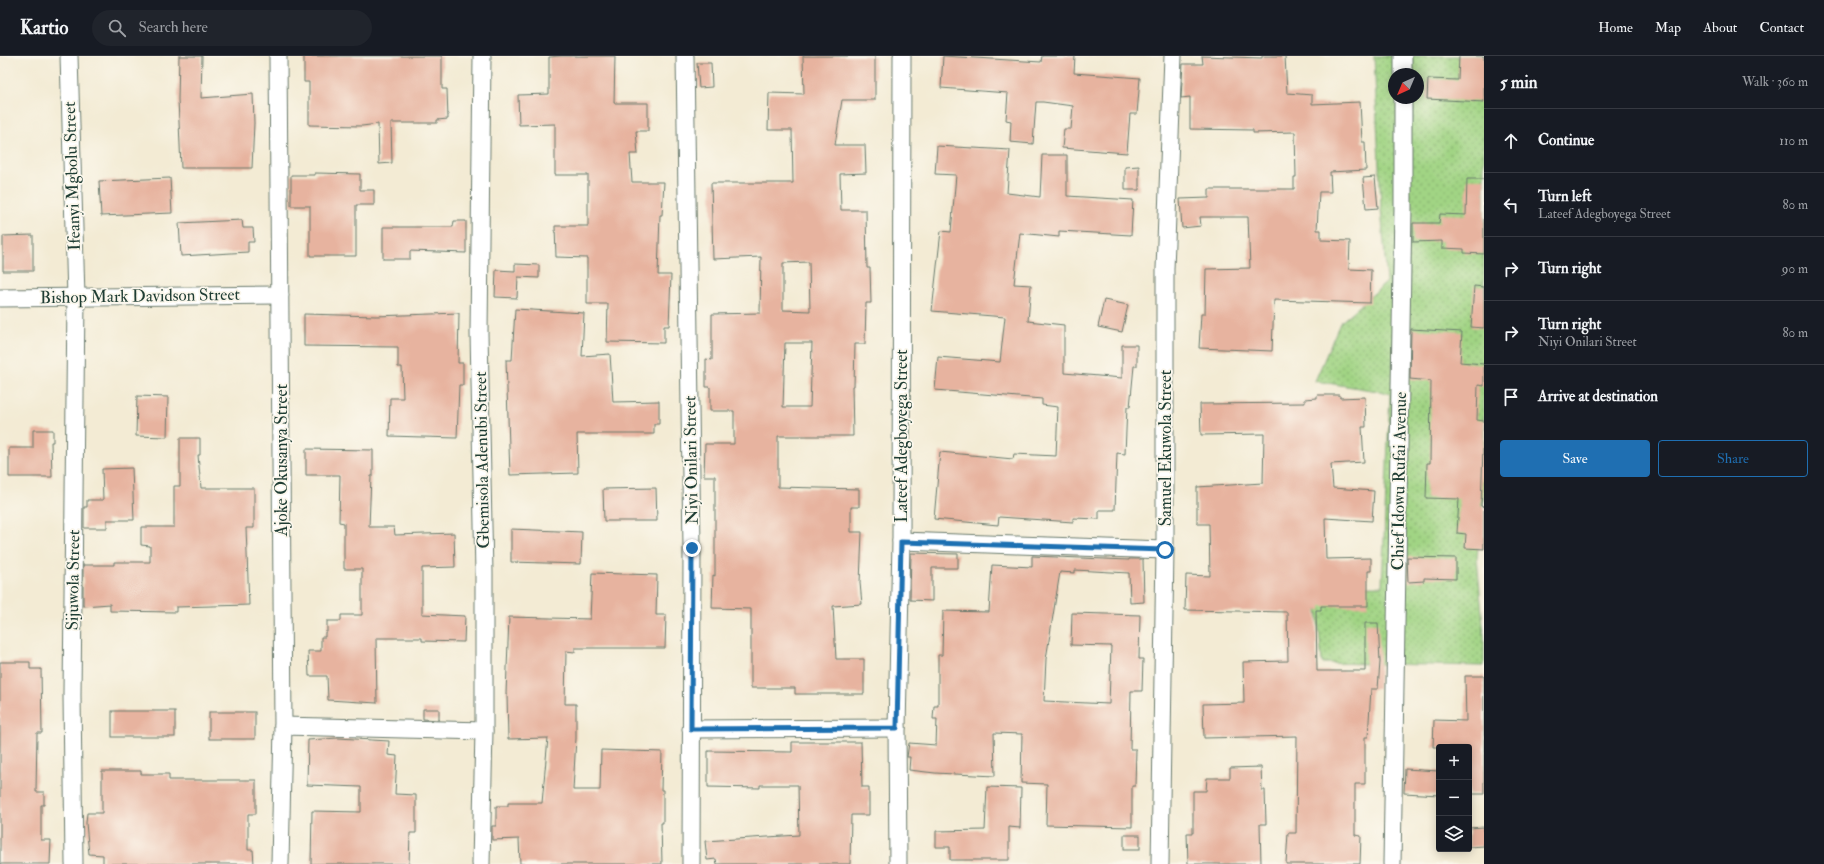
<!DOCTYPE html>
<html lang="en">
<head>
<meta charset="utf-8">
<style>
  body { margin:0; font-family:"IM FELL Double Pica",serif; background:#20242c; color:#f1f3f6 }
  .controls { position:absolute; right:12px; bottom:12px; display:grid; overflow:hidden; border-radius:4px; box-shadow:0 2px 10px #0003 }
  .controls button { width:36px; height:36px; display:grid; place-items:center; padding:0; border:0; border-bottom:1px solid #363941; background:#171b24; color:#f1f3f6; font:20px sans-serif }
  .compass { position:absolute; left:1388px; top:12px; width:36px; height:36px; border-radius:50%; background:#171b24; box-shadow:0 2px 10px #0003; rotate:224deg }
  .stop { position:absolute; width:12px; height:12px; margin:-9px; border:3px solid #1f6fb2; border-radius:50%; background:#fff }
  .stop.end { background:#1f6fb2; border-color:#fff; box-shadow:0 1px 4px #0008 }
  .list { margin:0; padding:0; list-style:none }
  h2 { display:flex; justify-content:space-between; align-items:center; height:52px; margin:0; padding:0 16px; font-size:17px }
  h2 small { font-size:13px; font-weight:400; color:#9ea1a6 }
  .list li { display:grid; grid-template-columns:26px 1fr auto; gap:12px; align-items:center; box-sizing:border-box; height:64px; padding:0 16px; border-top:1px solid #363941 }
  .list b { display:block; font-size:15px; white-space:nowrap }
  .list p { margin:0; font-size:13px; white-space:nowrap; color:#9ea1a6 }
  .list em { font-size:13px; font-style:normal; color:#9ea1a6 }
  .actions { display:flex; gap:8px; padding:12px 16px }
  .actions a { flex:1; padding:9px 0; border:1px solid #1f6fb2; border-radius:4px; text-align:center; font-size:14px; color:#1f6fb2 }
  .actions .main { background:#1f6fb2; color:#fff }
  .icon { flex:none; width:22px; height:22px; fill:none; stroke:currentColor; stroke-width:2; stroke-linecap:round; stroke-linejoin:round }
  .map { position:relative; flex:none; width:1484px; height:808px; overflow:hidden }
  header { display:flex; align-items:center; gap:24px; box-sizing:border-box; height:56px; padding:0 20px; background:#171b24; border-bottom:1px solid #363941 }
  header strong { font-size:19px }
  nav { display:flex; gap:22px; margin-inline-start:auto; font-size:14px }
  .search { width:280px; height:36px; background:#20242c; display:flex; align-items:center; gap:10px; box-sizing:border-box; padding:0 14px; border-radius:22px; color:#9ea1a6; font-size:15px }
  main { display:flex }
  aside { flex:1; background:#171b24 }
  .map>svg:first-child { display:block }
  .grass { fill:url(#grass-dots); stroke:#60885c; fill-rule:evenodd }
  .building { fill:#e7b39f; fill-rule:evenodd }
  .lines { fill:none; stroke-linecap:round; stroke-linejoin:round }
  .street-casing { stroke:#697a6c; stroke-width:19 }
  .street { stroke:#fff; stroke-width:17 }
  .route { stroke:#1f6fb2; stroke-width:5 }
  .labels { text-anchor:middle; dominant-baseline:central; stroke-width:3.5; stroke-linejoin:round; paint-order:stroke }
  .street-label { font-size:17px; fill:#1f3d34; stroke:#fbf7ec }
</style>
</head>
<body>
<header>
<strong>Kartio</strong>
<div class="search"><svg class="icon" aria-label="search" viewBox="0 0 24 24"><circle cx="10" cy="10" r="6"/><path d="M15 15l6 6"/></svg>Search here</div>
<nav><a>Home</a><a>Map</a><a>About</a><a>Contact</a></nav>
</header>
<main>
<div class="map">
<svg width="1484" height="808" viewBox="0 0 1484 808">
  <defs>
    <pattern id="grass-dots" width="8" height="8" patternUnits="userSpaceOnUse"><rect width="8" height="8" fill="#a1d484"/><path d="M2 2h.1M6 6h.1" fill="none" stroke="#83ad6d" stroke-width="1.8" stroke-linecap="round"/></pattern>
  </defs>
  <rect width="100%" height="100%" fill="#fbf7ec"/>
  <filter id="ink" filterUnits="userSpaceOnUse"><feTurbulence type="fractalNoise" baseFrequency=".025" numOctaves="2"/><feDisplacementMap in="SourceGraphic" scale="8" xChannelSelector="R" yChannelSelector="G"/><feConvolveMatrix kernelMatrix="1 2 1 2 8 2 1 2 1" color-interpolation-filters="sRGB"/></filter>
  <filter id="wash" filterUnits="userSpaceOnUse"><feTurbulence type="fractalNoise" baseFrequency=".012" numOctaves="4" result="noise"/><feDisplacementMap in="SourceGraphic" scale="16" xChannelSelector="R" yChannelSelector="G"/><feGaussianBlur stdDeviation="0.9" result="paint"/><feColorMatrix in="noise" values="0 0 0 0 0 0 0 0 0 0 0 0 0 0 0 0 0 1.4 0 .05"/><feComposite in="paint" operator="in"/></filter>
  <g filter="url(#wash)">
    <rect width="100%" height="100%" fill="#f3ebd4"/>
    <path class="grass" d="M1374,0H1484V433L1477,502L1484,580V610L1322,607L1315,531L1382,530L1390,337L1315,325L1340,267L1387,226L1381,152ZM1394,18H1418V42H1394Z"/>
    <g id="blocks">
      <g class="building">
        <path d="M179,0H202L201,42L253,38L254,67L252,112H181L178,43Z"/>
        <path d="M304,0H442V33H447L448,63L437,64V67H391L392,107L379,108L378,68L362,70L309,69V26H304Z"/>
        <path d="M560,0H615L614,47H648V75H636L638,98H630L632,126H664L662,159H660L658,219H671L669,270H664V287L607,286L608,248H587V202L556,201L555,170H588V119H555V68L519,69L518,39L549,38V1Z"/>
        <path d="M803,0H875V44H842L835,89H865L866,117L840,118L841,154H866L867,212H870L871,247H866L865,288H855L854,330H852L853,380H778V431L859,433V451H851V476H862L860,527L862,548L833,550L836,603H864V638H795V632H751V553L712,552L713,519L715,520V420H704L705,388H734V355H710V331H706V303L712,304V258L760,257L761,201L713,203L711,127H793L792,74H768L769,37L804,38ZM809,206L810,255L783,254V207ZM785,287H812L810,351H783Z"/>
        <path d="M943,0L1041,6L1042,0H1075L1074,17L1140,22L1137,58H1130L1127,97L1062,92L1064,73H1071L1073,50L1043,46H1036L1033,88L1010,86L1011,65L1006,64L1008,37L941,32Z"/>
        <path d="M1202,0L1262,2V0H1285L1287,37L1312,39V48L1360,46L1362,86H1365L1366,114L1330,116L1331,136H1319L1317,174H1321V184L1350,185L1349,213L1371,214L1370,247L1274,244L1272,295L1199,292L1201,258H1205L1206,213L1250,212L1248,161H1200L1201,170L1182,172L1180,143L1209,142V133H1294V121H1296L1295,76L1253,77V74L1190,73V41L1181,42L1183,8H1203Z"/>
        <path d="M1459,0H1484V46L1427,43L1428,23L1458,24Z"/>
        <path d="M697,7H711L712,31L699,32Z"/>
        <path d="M937,90L1010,94L1007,137L1040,141L1042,99H1067V140L1133,144L1131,179L1059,175V181L1020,177L1014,228L1031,229L1028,265L1064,269V317L1122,322V289H1137V310H1134L1130,351H1127L1125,398L1117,397L1115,454H1099V463L1073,462V466L999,461L998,469L934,463L940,396L1013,403L1014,398L1056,400L1058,351L1042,349V343L935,334L938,301L1000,306L1005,261L932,255L941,175L951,176L956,119L935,118Z"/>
        <path d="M1139,110V134H1125V111Z"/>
        <path d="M315,117L360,118V134H374V149H356V200H310V150H291V119H315Z"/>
        <path d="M1375,121L1378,152L1366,153L1363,122Z"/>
        <path d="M170,122L172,157L101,160L99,125Z"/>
        <path d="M1467,123H1484V198L1464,197V193L1442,192V185L1413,186V167H1439L1440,158L1466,159Z"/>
        <path d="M242,164L243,172H253L254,186H248V196L181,200L179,167Z"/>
        <path d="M454,165H466V197L410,195V203H383V171H453Z"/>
        <path d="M33,179V215H3V180Z"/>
        <path d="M515,208L539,209V222L518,221L517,242L495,241L496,214L515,215Z"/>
        <path d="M1474,230L1484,231V272L1471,271Z"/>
        <path d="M1104,244L1128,249L1122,276L1098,271Z"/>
        <path d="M515,253L584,257L582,300L610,298L613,346L659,345V368H654V378H577L578,417L510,419L506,304H512Z"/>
        <path d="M459,257L458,307H463V329H459L457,382L389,380L390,342H403L402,311H398V291L304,290V258L376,260Z"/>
        <path d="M1411,273L1462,276L1460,306L1484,308V330L1478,329L1477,364L1484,365L1481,450L1484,451V493L1465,492L1466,478L1457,477L1459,443L1426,442L1427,407H1430L1431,325L1410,323Z"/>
        <path d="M1317,339H1340V342L1365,341L1366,371H1362L1364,406L1331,408L1333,432L1374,435L1372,465L1325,462L1326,503L1371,502V515H1368V550H1321V554H1316L1317,615H1365V567H1378L1380,606L1378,633H1371L1368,681H1365V728H1355V779L1361,780L1360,808H1286L1288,777H1296L1297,680L1204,682L1203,648L1244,647L1243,606L1288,605L1287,556L1185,554L1186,519L1210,520L1209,468H1197V431L1263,427L1264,378L1201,379L1200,348L1305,347V343L1317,342Z"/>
        <path d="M137,340L168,341L167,381L136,380Z"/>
        <path d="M33,374H53V386H51L52,421H9V392H33Z"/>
        <path d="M180,382H200V399H198L201,432H254V472H246L249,549L176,551V556L110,555V548L83,550V509H114V506H150V490L141,489V471H174V430H180Z"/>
        <path d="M306,393L373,394V420H371L369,471H394L395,479L454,477L455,511L422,512V558L465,560L464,586L422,585V582H376L377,647L328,644L327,620H309L308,595H321V581H325V576H327V565H341V559H362V513H344V467L339,466L340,419H306Z"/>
        <path d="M132,412L134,464H107V472H84V451H87V444H103L102,413Z"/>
        <path d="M656,432L657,465H604L603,433Z"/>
        <path d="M511,473L582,476L581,508L511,506Z"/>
        <path d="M911,497L958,498V512H932V545L910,544Z"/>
        <path d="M1032,500L1129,504V503H1143L1144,546L1130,547L1129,517L1075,514V517L1060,516L1046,603L1044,645L1109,648L1111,590L1071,589L1072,557L1140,559L1139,603H1143L1142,635H1131L1130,693H1136L1135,730H1132V771L1046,769L1047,728L1021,727L1022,678L994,677L995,720L935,717L909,714L910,701H907L909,687L936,689L937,663H933L934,650H938V599H942L943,555L989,556L992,509L1032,511Z"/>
        <path d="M1407,501L1456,502V523L1424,522V525L1408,526Z"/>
        <path d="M592,517L657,519L656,559H666L665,592H575V596L566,595L565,648H576V682L573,734H600L601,694L662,696L661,734H663V767H661L662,808H520L519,783L492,784V770H496V750H508V747H542L548,682L508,683L507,638H506L509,561L590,563Z"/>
        <path d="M0,606H30V613H41L42,677H37L36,736H44V749H41V784H51L50,808H0Z"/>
        <path d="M1465,620H1484V738H1469V691H1433L1434,664L1466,665Z"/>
        <path d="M423,653H439V664L423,663Z"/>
        <rect x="112" y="655" width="63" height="26"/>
        <rect x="209" y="656" width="46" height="27"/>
        <path d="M338,682L389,685L388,699L397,700L395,738L416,739V777H410L409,808H311L312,755L361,756V731L307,729L308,684Z"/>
        <path d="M792,686H861L862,731H869V759H851L850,808H717L716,803L707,804L705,785L799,779L798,729H760V732L708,731V695L792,696Z"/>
        <path d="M1261,711L1262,734H1265L1266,768H1260L1261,808H1188L1187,777H1193V735H1206L1207,722H1230V712Z"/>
        <path d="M1405,713L1439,715V739L1404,737Z"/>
        <path d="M102,715H141V718H169V724H256V758H248V794H253L254,808H103V799L89,798L86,767L87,757H102Z"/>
        <path d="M987,731L1021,732L1020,772L1009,771V804H950V791H936V775L985,774Z"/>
        <path d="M1484,771V790L1469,791V772Z"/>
        <rect x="1124" y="779" width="16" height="14"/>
      </g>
    </g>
  </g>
  <g filter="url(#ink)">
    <use href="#blocks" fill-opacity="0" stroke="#697a6c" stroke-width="1"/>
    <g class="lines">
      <g class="street-casing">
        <g id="street">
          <path d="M69,0L76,241L72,639L74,808"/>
          <path d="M278,0L283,670L280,808"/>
          <path d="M685,0L692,492L691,808"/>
          <path d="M1403,18V0"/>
          <path d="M0,242L280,239"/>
          <path d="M901,485L1165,494"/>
          <path d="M283,670L484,675"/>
          <path d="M691,673L897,672"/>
          <path d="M481,808L484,675V517L479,277L482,0"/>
          <path d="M898,808L897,672L901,485L902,0"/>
          <path d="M1160,808L1165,494V213L1173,0"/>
          <path d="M1392,808L1403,151V42"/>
        </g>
      </g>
      <use href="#street" class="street"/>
    </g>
  </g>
  <g class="lines" filter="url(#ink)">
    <path class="route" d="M692,492L691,673L897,672L901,486L1165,494"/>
  </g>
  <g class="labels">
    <g class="street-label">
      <text transform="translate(72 120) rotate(-92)">Ifeanyi Mgbolu Street</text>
      <text transform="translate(140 240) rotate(-1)">Bishop Mark Davidson Street</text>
      <text transform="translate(901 380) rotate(-90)">Lateef Adegboyega Street</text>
      <text transform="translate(1165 392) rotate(-90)">Samuel Ekuwola Street</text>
      <text transform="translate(281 404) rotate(-90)">Ajoke Okusanya Street</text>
      <text transform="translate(482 404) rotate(-91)">Gbemisola Adenubi Street</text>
      <text transform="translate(691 404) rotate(-91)">Niyi Onilari Street</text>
      <text transform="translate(1399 425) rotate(-89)">Chief Idowu Rufai Avenue</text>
      <text transform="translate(73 524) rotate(-89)">Sijuwola Street</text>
    </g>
  </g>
</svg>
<div class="controls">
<button>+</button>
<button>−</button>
<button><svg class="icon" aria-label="layers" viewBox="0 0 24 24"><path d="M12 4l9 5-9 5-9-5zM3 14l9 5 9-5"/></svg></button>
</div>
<svg class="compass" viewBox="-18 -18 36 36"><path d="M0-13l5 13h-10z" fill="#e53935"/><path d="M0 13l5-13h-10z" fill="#9ea1a6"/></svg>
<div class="stop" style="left:1165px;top:494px"></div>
<div class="stop end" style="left:692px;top:492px"></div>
</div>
<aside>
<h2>5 min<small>Walk · 360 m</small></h2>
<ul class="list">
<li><svg class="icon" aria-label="ahead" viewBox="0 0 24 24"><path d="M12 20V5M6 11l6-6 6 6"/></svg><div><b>Continue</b></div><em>110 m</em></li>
<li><svg class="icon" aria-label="left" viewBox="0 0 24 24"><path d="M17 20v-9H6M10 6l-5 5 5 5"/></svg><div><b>Turn left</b><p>Lateef Adegboyega Street</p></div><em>80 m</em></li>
<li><svg class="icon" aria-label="right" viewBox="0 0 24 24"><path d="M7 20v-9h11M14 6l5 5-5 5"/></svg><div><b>Turn right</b></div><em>90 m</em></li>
<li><svg class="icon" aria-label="right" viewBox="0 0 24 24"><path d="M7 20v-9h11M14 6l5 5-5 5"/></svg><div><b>Turn right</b><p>Niyi Onilari Street</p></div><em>80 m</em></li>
<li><svg class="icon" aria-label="arrive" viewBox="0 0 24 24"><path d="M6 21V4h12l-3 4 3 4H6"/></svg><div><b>Arrive at destination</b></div></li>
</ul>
<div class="actions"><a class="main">Save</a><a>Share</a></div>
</aside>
</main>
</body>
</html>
